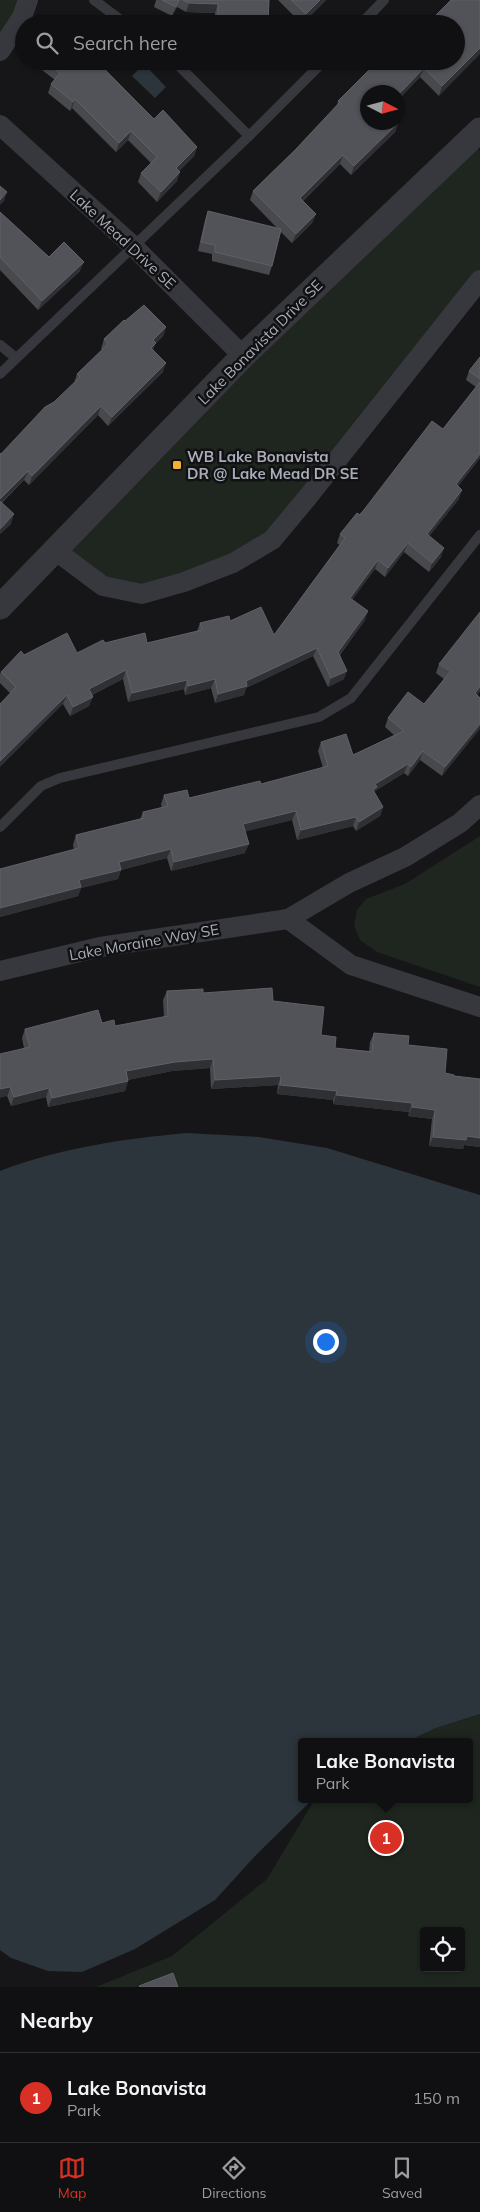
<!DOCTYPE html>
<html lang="en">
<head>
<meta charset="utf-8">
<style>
  body { margin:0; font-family:Mulish,sans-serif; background:#1e1e20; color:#f1f3f6 }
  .controls { position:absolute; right:15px; bottom:15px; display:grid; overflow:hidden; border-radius:5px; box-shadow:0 1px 4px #0004 }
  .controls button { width:45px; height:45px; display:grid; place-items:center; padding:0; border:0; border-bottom:1px solid #303032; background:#101012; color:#f1f3f6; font:25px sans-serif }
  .compass { position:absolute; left:360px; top:85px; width:45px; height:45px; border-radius:50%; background:#101012; box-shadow:0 1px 4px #0004; rotate:96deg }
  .you { position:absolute; left:325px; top:1341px; width:18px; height:18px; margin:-12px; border:4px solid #fff; border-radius:50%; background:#1a73e8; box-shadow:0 0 0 8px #1a73e833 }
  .badge { display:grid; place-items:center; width:32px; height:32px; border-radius:50%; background:#d93025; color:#fff; font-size:16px; font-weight:700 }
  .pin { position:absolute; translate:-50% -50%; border:2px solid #fff; box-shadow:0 1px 5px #0006 }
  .popup { position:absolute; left:298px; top:1738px; width:175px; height:65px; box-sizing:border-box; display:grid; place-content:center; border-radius:5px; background:#101012; filter:drop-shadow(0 1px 4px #0005); font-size:16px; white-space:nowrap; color:#9c9d9f }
  .popup b { font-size:19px; color:#f1f3f6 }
  .popup::after { content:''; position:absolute; left:50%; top:100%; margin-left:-10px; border:10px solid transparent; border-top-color:#101012 }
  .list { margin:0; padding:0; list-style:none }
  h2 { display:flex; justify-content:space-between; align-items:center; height:65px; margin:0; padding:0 20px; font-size:21px }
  h2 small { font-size:16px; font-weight:400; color:#9c9d9f }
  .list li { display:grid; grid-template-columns:32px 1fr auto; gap:15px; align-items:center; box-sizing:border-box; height:90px; padding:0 20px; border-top:1px solid #303032 }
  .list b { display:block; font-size:19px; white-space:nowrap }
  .list p { margin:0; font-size:16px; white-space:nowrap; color:#9c9d9f }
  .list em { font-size:16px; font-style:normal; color:#9c9d9f }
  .icon { flex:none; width:28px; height:28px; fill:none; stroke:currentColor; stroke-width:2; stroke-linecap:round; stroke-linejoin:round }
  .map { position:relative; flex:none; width:480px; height:1987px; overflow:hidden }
  .search { position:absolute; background:#101012; box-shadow:0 1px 4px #0004; left:15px; right:15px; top:15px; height:55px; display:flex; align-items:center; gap:12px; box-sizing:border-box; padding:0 18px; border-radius:28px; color:#9c9d9f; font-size:19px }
  .sheet { height:155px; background:#101012 }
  nav { display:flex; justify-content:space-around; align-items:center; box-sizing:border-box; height:70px; border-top:1px solid #303032; background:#101012; font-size:14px; color:#9c9d9f }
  nav a { display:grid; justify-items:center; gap:2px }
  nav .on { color:#d93025 }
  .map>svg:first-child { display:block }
  .green { fill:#1e261f; fill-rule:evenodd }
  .water { fill:#2c353c }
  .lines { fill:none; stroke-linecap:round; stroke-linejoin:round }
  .service { stroke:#37383d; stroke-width:10 }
  .minor { stroke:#37383d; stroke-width:20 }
  .tertiary { stroke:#37383d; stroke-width:25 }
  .wall { fill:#47494d }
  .shaded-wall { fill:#2f3033 }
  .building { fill:#525359; stroke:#5f6168 }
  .poi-dot { fill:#f2b134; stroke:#111113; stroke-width:2 }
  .labels { text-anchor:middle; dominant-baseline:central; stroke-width:5; stroke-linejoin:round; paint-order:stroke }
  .street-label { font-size:15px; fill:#a8adb8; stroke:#111113 }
  .poi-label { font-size:15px; font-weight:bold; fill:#a8adb8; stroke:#111113; text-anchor:start }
</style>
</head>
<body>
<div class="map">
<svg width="480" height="1987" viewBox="0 0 480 1987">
  <rect width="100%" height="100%" fill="#161618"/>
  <g class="green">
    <path d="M0,0H28L0,51Z"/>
    <path d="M470,140L480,151V280L272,540L184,582L103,586L56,551Z"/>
    <path d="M480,836V987L377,952L360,940L354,926L357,910L366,899L405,884Z"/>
    <path d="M480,1714V1987H96L172,1956L267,1879L315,1799H470V1742H406L436,1728ZM424,1931H461V1968H424Z"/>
  </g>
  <g class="water">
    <path d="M144,64L166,87L155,98L132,76Z"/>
    <path d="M186,1133L259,1137L327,1148L480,1195V1714L436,1728L406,1742H302V1799H313L257,1854L215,1900L135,1949L82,1972L48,1971L11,1958L0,1950V1171C59,1148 123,1139 186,1133Z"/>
  </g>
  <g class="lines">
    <g class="service">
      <path d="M94,0L126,24"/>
      <path d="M361,24L384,0"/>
      <path d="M174,61L249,136"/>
      <path d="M0,345L16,358"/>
      <path d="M0,374L249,136L324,61"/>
      <path d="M0,827L41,786L60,778L319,717L351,698L480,535"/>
    </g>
    <g class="minor">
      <path d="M0,51L22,17L28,0"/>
      <path d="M0,125L133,246L243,356"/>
      <path d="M56,551L103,586L142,594L184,582L233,563L272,540L307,498L480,280"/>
      <path d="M288,919L351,965L480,1007"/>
      <path d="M0,971L100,947L288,919L349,883L405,857L460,823L480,805"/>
    </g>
    <path class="tertiary" d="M0,607L243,356L480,130"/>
  </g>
  <g class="wall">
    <path d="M156,0H269L268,24H215V13L186,12L177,7L172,16L154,7Z"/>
    <path d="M278,0H326L302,24Z"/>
    <path d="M480,0L439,96L420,77L398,100V92H368L398,123L395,132L351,175L340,164L303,201L316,214L312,223L292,243L281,232L272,266L269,275L212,261V254L198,251L205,220L208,211L277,228L250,200L253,191L296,149L337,106L338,101Z"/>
    <path d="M34,61H109L104,68L154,119L197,147L194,156L179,171L177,181L157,202L138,182L141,173L151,163L128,140L116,152L72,108L70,111L48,93L51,84L55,80L33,63Z"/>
    <path d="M0,212L49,257L80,271L38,310L0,270Z"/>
    <path d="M125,321L166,327L163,336L155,344L153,350L163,372L108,426L98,415L29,485L24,480L2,503L11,524L0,534V453L1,454L74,383L77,374L102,350L101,349L104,339Z"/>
    <path d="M480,357V458L458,486L459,499L429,536L441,557L429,572L404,552L385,577L375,569L352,599L365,620L340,655L344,679L328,687L313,656L246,688L244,695L215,703L211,688L185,695L184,689L128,702L123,679L92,695L89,706L70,716L63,704L10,693L0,683V674L1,672L24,655L77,653L105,643H147L197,631L200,623L230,621L274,635L340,545L337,543L340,534L443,429L476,387L466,380L469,371Z"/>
    <path d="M439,664L477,695L442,776L420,760L408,776L404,773L375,791V793L383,807L380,816L356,831L353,826L297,840L292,820L245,831V853L171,871L167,858L121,870L118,879L81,888L78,896L0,917V869L74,850L73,845L76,835L140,819L143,812L162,808L161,804L164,795L189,798L261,784L323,768L318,751L321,742L353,755L394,735L385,727L388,718L424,704L444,679L436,673Z"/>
    <path d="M167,991L203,993L273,1001L321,1035L335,1048L369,1051L370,1042L374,1033L408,1045L445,1073L454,1076L480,1079V1147L464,1145L463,1149L429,1146L432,1119L408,1116L409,1112L333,1104V1100L277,1094L278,1085L211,1089L210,1068L172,1071L128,1080V1081L125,1091L48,1107L46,1097L11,1106L7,1096L24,1048L22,1038L25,1029L102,1023L115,1026L164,1017L163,1000Z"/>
  </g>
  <g class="shaded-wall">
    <path d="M179,0L177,7L172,16L176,7Z"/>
    <path d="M320,0H326L302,24L306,14Z"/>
    <path d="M189,3L218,4L215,13L186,12Z"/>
    <path d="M218,21L268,22V24H217Z"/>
    <path d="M480,48V54L439,96L442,86Z"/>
    <path d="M105,61H109L98,75L101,66Z"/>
    <path d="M424,68L420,77L398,100V95Z"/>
    <path d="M75,99L72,108L70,111L73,102Z"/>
    <path d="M398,123L395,132L351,175L354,166Z"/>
    <path d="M131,131L128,140L116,152L119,143Z"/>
    <path d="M197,147L194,156L173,177L176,168Z"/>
    <path d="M343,155L340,164L296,207L300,198Z"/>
    <path d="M180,172L177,181L157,202L161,192Z"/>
    <path d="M7,192L4,201L0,205V200Z"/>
    <path d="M316,214L312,223L292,243L296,234Z"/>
    <path d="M84,262L80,271L38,310L42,301Z"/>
    <path d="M166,327L163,336L155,344L152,352L147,357L153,340Z"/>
    <path d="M166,363L163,372L108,426L112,417Z"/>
    <path d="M101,406L98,415L29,485L32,476Z"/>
    <path d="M480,454V458L452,493L456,484Z"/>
    <path d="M28,471L24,480L0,504V499Z"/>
    <path d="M462,490L459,499L424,543L427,534Z"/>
    <path d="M14,514L11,524L0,534V529Z"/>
    <path d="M408,543L404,552L385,577L388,568Z"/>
    <path d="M444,548L441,557L429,572L432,563Z"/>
    <path d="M378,560L375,569L347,607L350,598Z"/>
    <path d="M368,611L365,620L335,661L338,652Z"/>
    <path d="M317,648L313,656L246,688L244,695L215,703L218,694Z"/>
    <path d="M126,670L123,679L85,698L89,689Z"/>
    <path d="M347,671L344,679L328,687L331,678Z"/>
    <path d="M215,679L211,688L185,695L188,686Z"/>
    <path d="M187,680L184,689L128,702L132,693Z"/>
    <path d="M480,687V692L471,702L475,693Z"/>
    <path d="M67,695L63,704L0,767V761Z"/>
    <path d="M93,697L89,706L70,716L73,707Z"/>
    <path d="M480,724V729L442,776L445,767Z"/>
    <path d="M423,751L420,760L408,776L411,767Z"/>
    <path d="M408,764L404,773L375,791L373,796L369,799L375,784Z"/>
    <path d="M383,807L380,816L356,831L359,822Z"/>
    <path d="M296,811L292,820L240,833L243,824Z"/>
    <path d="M356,817L353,826L297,840L301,830Z"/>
    <path d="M249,844L245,853L171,871L174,862Z"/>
    <path d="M171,849L167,858L121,870L118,879L81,888L78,896L0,917V908L79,880L119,862Z"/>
    <path d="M213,1059L210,1068L172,1071L122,1081L126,1071L175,1062Z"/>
    <path d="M281,1076L278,1085L211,1089L215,1080Z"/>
    <path d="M128,1081L125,1091L48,1107L52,1098Z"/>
    <path d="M280,1085L337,1091L333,1100L277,1094Z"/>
    <path d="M10,1087L7,1096L0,1098V1089Z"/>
    <path d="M49,1088L46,1097L11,1106L14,1097Z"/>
    <path d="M336,1095L412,1103L409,1112L333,1104Z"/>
    <path d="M412,1107L435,1110L432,1119L408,1116Z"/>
    <path d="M467,1136L480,1138V1147L464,1145L463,1149L429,1146L433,1137Z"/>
  </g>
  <g class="building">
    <path d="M162,0H179L176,7Z"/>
    <path d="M183,0H269L268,22L218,21V4L189,3Z"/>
    <path d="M291,0H320L306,14Z"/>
    <path d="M451,0H480V48L442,86L424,68L398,95V92H368V122H398V123L354,166L343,155L300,198L316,214L296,234L253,191L296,149L340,102L338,101L378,61H456V24H427Z"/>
    <path d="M66,16L75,24H60Z"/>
    <path d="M419,20L422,24H416Z"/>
    <path d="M46,61H105L101,66L154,119L163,110L197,147L176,168L180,172L161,192L141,173L157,157L131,131L119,143L75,99L73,102L51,84L60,73Z"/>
    <path d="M0,186L7,192L0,200Z"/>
    <path d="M208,211L281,229L272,266L215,252V245L201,242Z"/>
    <path d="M0,212L49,257L64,242L84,262L42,301L0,257Z"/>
    <path d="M144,305L166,327L153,340L156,343L151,348L166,363L112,417L101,406L32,476L28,471L0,499V453L1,454L45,407L54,402L80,377L77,374L108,344L104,339L124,320L125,321Z"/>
    <path d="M480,357V379L469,371Z"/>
    <path d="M480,382V454L456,484L462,490L427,534L444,548L432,563L408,543L388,568L378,560L350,598L368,611L338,652L347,671L331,678L317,648L246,681L247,686L218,694L215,679L188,686L187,680L132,693L126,670L89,689L93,697L73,707L67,695L0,761V704L16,687L1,672L21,651L24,655L67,633L77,653L103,640L105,643L145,633L147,643L202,630L200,623L229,616L230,621L261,607L274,635L345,538L340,534L357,513L360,515L432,421L443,429Z"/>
    <path d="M0,501L14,514L0,529Z"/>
    <path d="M480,612V687L475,693L480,698V724L445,767L423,751L411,767L408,764L375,784L377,787L373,790L383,807L359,822L356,817L301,830L296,811L243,824L249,844L174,862L171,849L119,862L121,870L79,880L81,887L0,908V869L79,848L76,835L144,818L143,812L168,806L164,795L187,790L189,798L260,781L261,784L328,766L321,742L346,734L353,755L404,731L388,718L408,692L424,704L450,672L439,664Z"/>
    <path d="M272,988L273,1001L324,1007L321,1035L336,1037L335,1048L372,1052L374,1033L409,1036L408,1045L447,1049L445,1073L454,1075V1076L480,1079V1138L467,1136L466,1140L433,1137L435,1110L412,1107V1103L336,1095L337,1091L280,1085L281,1076L215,1080L213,1059L175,1062L126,1071L128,1081L52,1098L49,1088L14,1097L10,1087L0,1089V1054L30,1047L25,1029L98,1010L102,1023L114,1020L115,1026L168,1016L167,991L203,989V993Z"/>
    <path d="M173,1973L178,1987H140L139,1986Z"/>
  </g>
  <rect class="poi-dot" x="172" y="460" width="10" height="10" rx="2.5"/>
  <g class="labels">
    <g class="street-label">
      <text transform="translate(123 239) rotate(43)">Lake Mead Drive SE</text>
      <text transform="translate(260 342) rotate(-45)">Lake Bonavista Drive SE</text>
      <text transform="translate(144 942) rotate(-10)">Lake Moraine Way SE</text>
    </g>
    <g class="poi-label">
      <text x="187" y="456">WB Lake Bonavista<tspan x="187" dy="17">DR @ Lake Mead DR SE</tspan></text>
    </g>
  </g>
</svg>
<div class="controls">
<button><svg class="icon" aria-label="locate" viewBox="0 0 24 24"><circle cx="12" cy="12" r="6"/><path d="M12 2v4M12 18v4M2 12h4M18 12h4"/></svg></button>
</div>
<svg class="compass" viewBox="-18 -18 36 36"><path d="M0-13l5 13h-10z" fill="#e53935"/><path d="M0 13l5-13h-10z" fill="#9c9d9f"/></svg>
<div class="you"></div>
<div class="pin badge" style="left:386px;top:1838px">1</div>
<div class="popup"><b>Lake Bonavista</b>Park</div>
<div class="search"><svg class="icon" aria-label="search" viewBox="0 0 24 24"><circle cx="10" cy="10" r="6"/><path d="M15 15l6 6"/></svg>Search here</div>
</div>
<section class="sheet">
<h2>Nearby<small></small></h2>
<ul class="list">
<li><span class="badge">1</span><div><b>Lake Bonavista</b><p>Park</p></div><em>150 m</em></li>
</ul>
</section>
<nav>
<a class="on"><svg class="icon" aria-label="map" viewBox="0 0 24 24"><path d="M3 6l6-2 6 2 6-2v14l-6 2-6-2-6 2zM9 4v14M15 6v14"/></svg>Map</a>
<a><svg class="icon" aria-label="directions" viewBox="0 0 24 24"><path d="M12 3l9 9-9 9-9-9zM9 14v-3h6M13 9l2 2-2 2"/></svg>Directions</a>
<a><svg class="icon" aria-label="saved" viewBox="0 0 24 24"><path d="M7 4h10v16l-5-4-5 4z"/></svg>Saved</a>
</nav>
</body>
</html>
